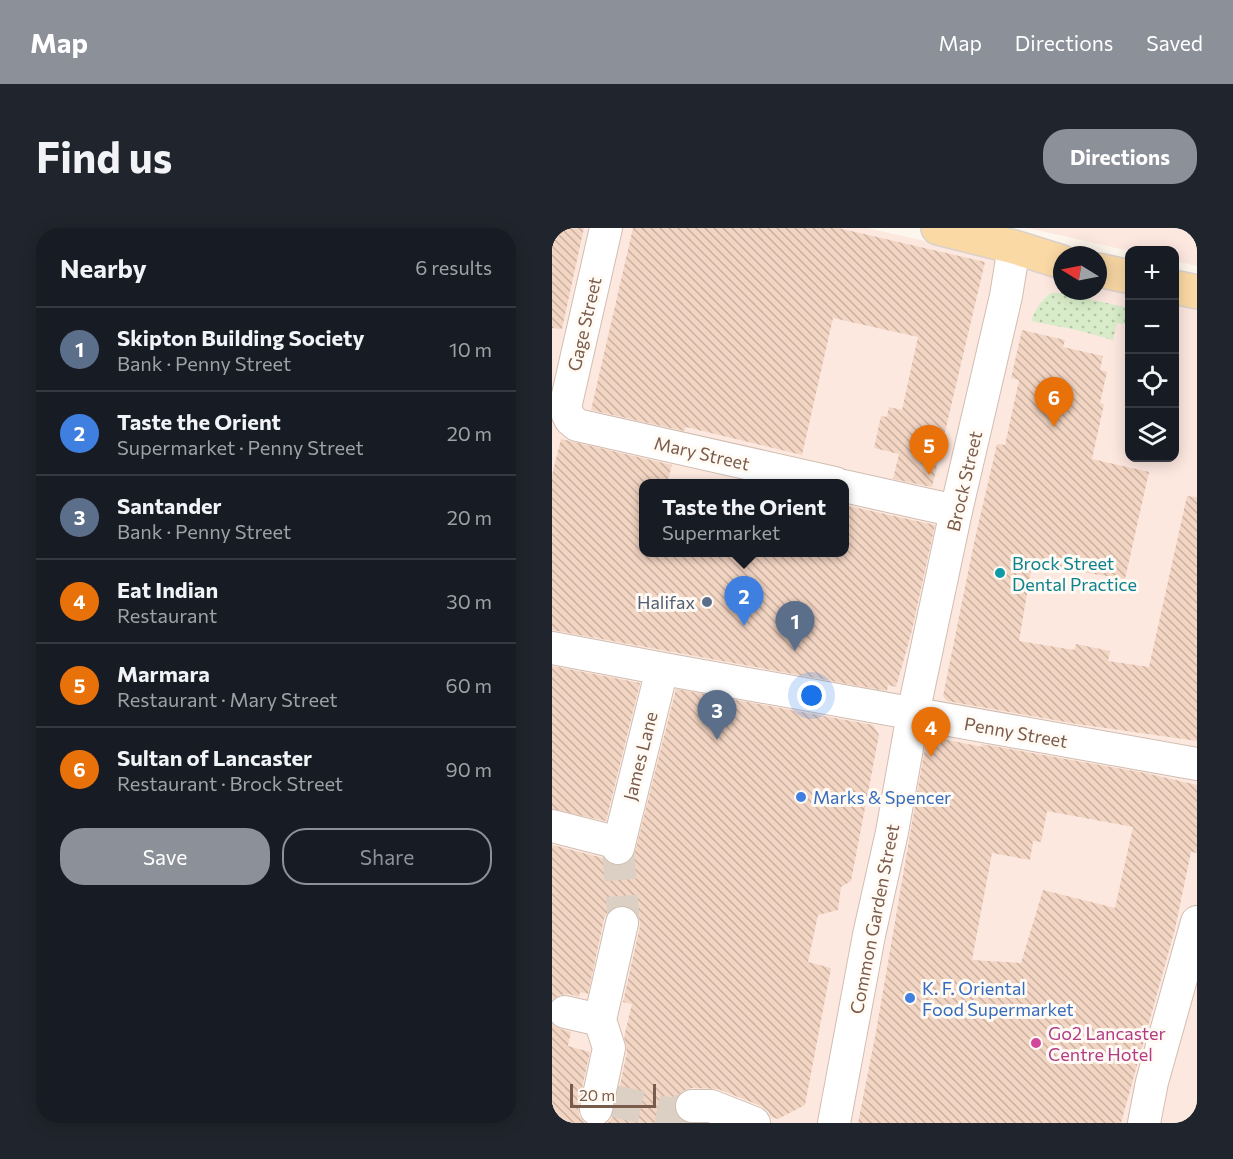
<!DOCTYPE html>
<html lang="en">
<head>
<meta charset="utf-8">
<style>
  body { margin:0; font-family:Commissioner,sans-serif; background:#20242c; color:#f1f3f6 }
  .controls { position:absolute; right:18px; top:18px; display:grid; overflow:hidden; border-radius:12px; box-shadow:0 3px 15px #0003 }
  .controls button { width:54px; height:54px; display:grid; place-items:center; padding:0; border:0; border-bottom:2px solid #363941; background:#171b24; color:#f1f3f6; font:30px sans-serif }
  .compass { position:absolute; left:501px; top:18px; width:54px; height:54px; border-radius:50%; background:#171b24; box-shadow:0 3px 15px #0003; rotate:280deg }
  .scale { position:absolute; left:18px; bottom:15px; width:86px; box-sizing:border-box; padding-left:6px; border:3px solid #7a5c4d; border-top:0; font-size:16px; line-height:21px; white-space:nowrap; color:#7a5c4d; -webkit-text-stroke:4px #fffaf3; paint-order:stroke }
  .you { position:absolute; left:260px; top:468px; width:21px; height:21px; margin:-15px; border:4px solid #fff; border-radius:50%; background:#1a73e8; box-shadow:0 0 0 9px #1a73e833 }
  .badge { display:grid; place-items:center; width:39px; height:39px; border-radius:50%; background:#8c9099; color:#fff; font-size:20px; font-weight:700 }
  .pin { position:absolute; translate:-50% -50px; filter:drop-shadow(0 2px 3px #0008) }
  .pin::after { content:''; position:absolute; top:32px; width:21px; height:18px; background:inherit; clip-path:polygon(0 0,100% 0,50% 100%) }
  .popup { position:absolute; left:87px; top:251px; width:210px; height:78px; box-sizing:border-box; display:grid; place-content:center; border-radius:12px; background:#171b24; filter:drop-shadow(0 2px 4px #0005); font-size:20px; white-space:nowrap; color:#9ea1a6 }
  .popup b { font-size:22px; color:#f1f3f6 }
  .popup::after { content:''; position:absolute; left:50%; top:100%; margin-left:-12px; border:12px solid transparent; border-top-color:#171b24 }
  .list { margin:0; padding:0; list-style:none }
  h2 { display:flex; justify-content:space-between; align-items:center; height:78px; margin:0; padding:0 24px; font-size:26px }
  h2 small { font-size:20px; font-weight:400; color:#9ea1a6 }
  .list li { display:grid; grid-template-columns:39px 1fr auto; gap:18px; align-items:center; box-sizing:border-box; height:84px; padding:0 24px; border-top:2px solid #363941 }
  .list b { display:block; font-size:22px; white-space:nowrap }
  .list p { margin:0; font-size:20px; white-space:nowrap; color:#9ea1a6 }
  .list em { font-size:20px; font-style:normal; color:#9ea1a6 }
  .actions { display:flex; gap:12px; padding:18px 24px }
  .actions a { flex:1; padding:14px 0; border:2px solid #8c9099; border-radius:24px; text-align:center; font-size:21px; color:#8c9099 }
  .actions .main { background:#8c9099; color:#fff }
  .icon { flex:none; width:33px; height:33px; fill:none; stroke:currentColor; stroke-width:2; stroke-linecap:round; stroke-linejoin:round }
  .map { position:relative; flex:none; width:645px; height:895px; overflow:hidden; border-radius:24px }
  header { display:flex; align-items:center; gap:36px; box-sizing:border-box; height:84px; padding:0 30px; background:#8c9099; color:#fff }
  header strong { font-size:28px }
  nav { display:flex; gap:33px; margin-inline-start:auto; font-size:21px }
  .intro { display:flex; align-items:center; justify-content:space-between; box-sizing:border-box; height:144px; padding:0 36px }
  h1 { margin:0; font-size:42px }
  .button { padding:15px 27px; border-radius:24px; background:#8c9099; color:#fff; font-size:21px; font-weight:700 }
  main { display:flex; gap:36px; padding:0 36px }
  aside { flex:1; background:#171b24; border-radius:24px; box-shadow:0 3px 15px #0003 }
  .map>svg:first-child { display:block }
  .commercial { fill:#fde8e0; fill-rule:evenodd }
  .grass { fill:url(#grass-dots) }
  .building { fill:url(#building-back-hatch); fill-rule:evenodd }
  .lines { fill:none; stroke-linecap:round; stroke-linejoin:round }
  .street-tunnel { stroke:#dcd0c4; stroke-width:32; stroke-dasharray:32 16; stroke-linecap:butt }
  .street-casing { stroke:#d1beb0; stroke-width:34 }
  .primary-casing { stroke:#dad1cd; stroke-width:36 }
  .street { stroke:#fff; stroke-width:32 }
  .primary { stroke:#fbd9a5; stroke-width:33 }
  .culture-dot { fill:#0f9aa8; stroke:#fffaf3; stroke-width:2 }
  .service-dot { fill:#5c6f8a; stroke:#fffaf3; stroke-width:2 }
  .shop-dot { fill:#3f7fe0; stroke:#fffaf3; stroke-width:2 }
  .hotel-dot { fill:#d1479c; stroke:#fffaf3; stroke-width:2 }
  .labels { text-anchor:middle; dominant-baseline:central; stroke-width:6; stroke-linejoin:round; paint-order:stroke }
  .street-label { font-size:18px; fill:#7a5c4d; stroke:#fffaf3 }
  .culture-label { font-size:18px; fill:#0d838f; stroke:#fffaf3; text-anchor:start }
  .service-label { font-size:18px; fill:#4e5e75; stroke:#fffaf3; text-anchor:end }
  .shop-label { font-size:18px; fill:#366cbe; stroke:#fffaf3; text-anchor:start }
  .hotel-label { font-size:18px; fill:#b23c85; stroke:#fffaf3; text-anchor:start }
</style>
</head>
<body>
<header>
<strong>Map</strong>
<nav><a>Map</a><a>Directions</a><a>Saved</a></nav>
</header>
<div class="intro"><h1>Find us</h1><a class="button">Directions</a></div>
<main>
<aside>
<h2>Nearby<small>6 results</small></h2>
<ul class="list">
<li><span class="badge" style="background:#5c6f8a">1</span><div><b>Skipton Building Society</b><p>Bank · Penny Street</p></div><em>10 m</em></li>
<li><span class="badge" style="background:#3f7fe0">2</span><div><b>Taste the Orient</b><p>Supermarket · Penny Street</p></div><em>20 m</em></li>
<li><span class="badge" style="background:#5c6f8a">3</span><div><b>Santander</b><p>Bank · Penny Street</p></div><em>20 m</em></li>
<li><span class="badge" style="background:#e8710a">4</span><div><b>Eat Indian</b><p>Restaurant</p></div><em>30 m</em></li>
<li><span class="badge" style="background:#e8710a">5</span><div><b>Marmara</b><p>Restaurant · Mary Street</p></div><em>60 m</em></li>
<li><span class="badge" style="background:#e8710a">6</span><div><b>Sultan of Lancaster</b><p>Restaurant · Brock Street</p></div><em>90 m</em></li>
</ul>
<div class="actions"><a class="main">Save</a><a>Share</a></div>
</aside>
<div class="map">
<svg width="645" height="895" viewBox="0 0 645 895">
  <defs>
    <pattern id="grass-dots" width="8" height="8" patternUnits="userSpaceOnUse" patternTransform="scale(1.5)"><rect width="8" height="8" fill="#d8ecc9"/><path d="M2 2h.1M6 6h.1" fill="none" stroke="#b4c2a5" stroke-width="1.8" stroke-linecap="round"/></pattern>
    <pattern id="building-back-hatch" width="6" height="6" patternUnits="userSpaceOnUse" patternTransform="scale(1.5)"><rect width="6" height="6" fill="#f3d5c3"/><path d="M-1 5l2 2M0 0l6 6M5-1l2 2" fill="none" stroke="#cab0a1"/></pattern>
  </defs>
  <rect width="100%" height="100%" fill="#fdf6ec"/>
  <g class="commercial">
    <path d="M0,0H315L510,44V63H546V53L577,60L578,230H622L623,70L645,75V895H0ZM92,255H292V324H92Z"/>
    <path d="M476,0H645V38L623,33L622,22L577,23Z"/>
  </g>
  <path class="grass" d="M499,65H510L577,80V97L565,95L561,112L525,102L479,93C484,80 488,73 499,65Z"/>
  <g class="building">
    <path d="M0,0H32L10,101L0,100Z"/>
    <path d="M81,0H286L433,34L380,259L341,251L347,226L322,220L329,188L335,189L337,179L350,182L366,109L281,90L250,227L134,199L132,203L39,182Z"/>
    <path d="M470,102L513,112L511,119L551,128L548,142L555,144L548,175L552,176L540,231L597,244L573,351L480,336L467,413L522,422L524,416L558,423L556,433L597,439L635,268L645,269V513L525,496L395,473L391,468L422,315L445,216L453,217L467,152L459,150Z"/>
    <path d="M9,211L120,237L115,255H92V324H292V277L383,297L359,406L344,459L336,457L335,463L0,402V247Z"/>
    <path d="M0,438L88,455L54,593L0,581Z"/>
    <path d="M124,461L321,497L327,507L299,653L289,659L286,682L266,687L256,734L279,740L253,877L226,891L219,889L216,883L209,878L166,861L140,860L131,863L125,869L122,877L125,887L131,893L136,895H55L58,893L62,885L75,824L72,809L80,776L71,774L88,698L87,689L82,681L73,677L65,678L56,683L52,691L36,766L28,764L27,769L17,766L8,767L0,772V617L51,630L54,633L62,638L72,637L79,632L83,624Z"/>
    <path d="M375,508L431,519L429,516L593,545L645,557V625L639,624L623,701L569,895H306L324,804ZM495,583L581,599L563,680L491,662L469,735L420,732L440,625L478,632L481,613L489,614Z"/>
    <path d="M0,796L8,801L19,804L16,818L38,824L26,878L27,887L33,895H0Z"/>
  </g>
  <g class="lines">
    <g class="street-tunnel">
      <path d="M66,620L71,685L70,695"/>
      <path d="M58,872L120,886L140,878"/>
    </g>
    <g class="street-casing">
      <g id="street">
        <path d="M54,0L13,180L18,191L25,197L283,255"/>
        <path d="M292,258L404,283"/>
        <path d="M0,420L117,442L645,536"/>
        <path d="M0,598L67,615"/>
        <path d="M66,620L110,441"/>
        <path d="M13,784L48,792"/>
        <path d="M140,878H159L202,895"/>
        <path d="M44,881L57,820L48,792L70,695"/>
        <path d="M282,895L317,707L340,604L361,486L404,283L454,68L462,19"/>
        <path d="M592,895L600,854L645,694"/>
      </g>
    </g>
    <g class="primary-casing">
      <g id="primary">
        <path d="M386,0L462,19L510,34"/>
        <path d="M546,42L578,49"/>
        <path d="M622,59L645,64"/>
      </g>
    </g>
    <use href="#street" class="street"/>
    <use href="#primary" class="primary"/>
  </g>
  <circle class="culture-dot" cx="448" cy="345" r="6"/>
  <circle class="service-dot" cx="155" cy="374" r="6"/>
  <g class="shop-dot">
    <circle cx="249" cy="569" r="6"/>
    <circle cx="358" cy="770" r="6"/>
  </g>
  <circle class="hotel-dot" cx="484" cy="815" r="6"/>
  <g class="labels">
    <g class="street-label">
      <text transform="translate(32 96) rotate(-77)">Gage Street</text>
      <text transform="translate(150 225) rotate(13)">Mary Street</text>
      <text transform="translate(412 253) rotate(-77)">Brock Street</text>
      <text transform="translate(464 504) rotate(10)">Penny Street</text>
      <text transform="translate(88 528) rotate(-76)">James Lane</text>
      <text transform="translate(322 691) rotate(-79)">Common Garden Street</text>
    </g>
    <g class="culture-label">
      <text x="460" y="335">Brock Street<tspan x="460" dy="21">Dental Practice</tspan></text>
    </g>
    <g class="service-label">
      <text x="143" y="374">Halifax</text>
    </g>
    <g class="shop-label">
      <text x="261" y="569">Marks &amp; Spencer</text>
      <text x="370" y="760">K. F. Oriental<tspan x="370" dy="21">Food Supermarket</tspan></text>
    </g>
    <g class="hotel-label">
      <text x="496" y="805">Go2 Lancaster<tspan x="496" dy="21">Centre Hotel</tspan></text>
    </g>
  </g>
</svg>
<div class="controls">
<button>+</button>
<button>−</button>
<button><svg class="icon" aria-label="locate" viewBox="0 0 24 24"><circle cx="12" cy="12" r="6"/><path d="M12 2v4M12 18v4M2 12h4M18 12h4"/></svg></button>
<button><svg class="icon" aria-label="layers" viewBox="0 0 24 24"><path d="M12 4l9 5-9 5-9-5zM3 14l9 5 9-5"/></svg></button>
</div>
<svg class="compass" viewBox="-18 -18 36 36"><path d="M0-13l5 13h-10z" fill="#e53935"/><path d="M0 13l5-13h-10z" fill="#9ea1a6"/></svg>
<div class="scale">20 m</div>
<div class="you"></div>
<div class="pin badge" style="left:243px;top:423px;background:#5c6f8a">1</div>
<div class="pin badge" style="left:192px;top:398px;background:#3f7fe0">2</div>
<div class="popup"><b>Taste the Orient</b>Supermarket</div>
<div class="pin badge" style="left:165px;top:512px;background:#5c6f8a">3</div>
<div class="pin badge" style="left:379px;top:529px;background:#e8710a">4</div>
<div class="pin badge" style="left:377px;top:247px;background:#e8710a">5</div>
<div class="pin badge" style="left:502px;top:199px;background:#e8710a">6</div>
</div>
</main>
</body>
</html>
